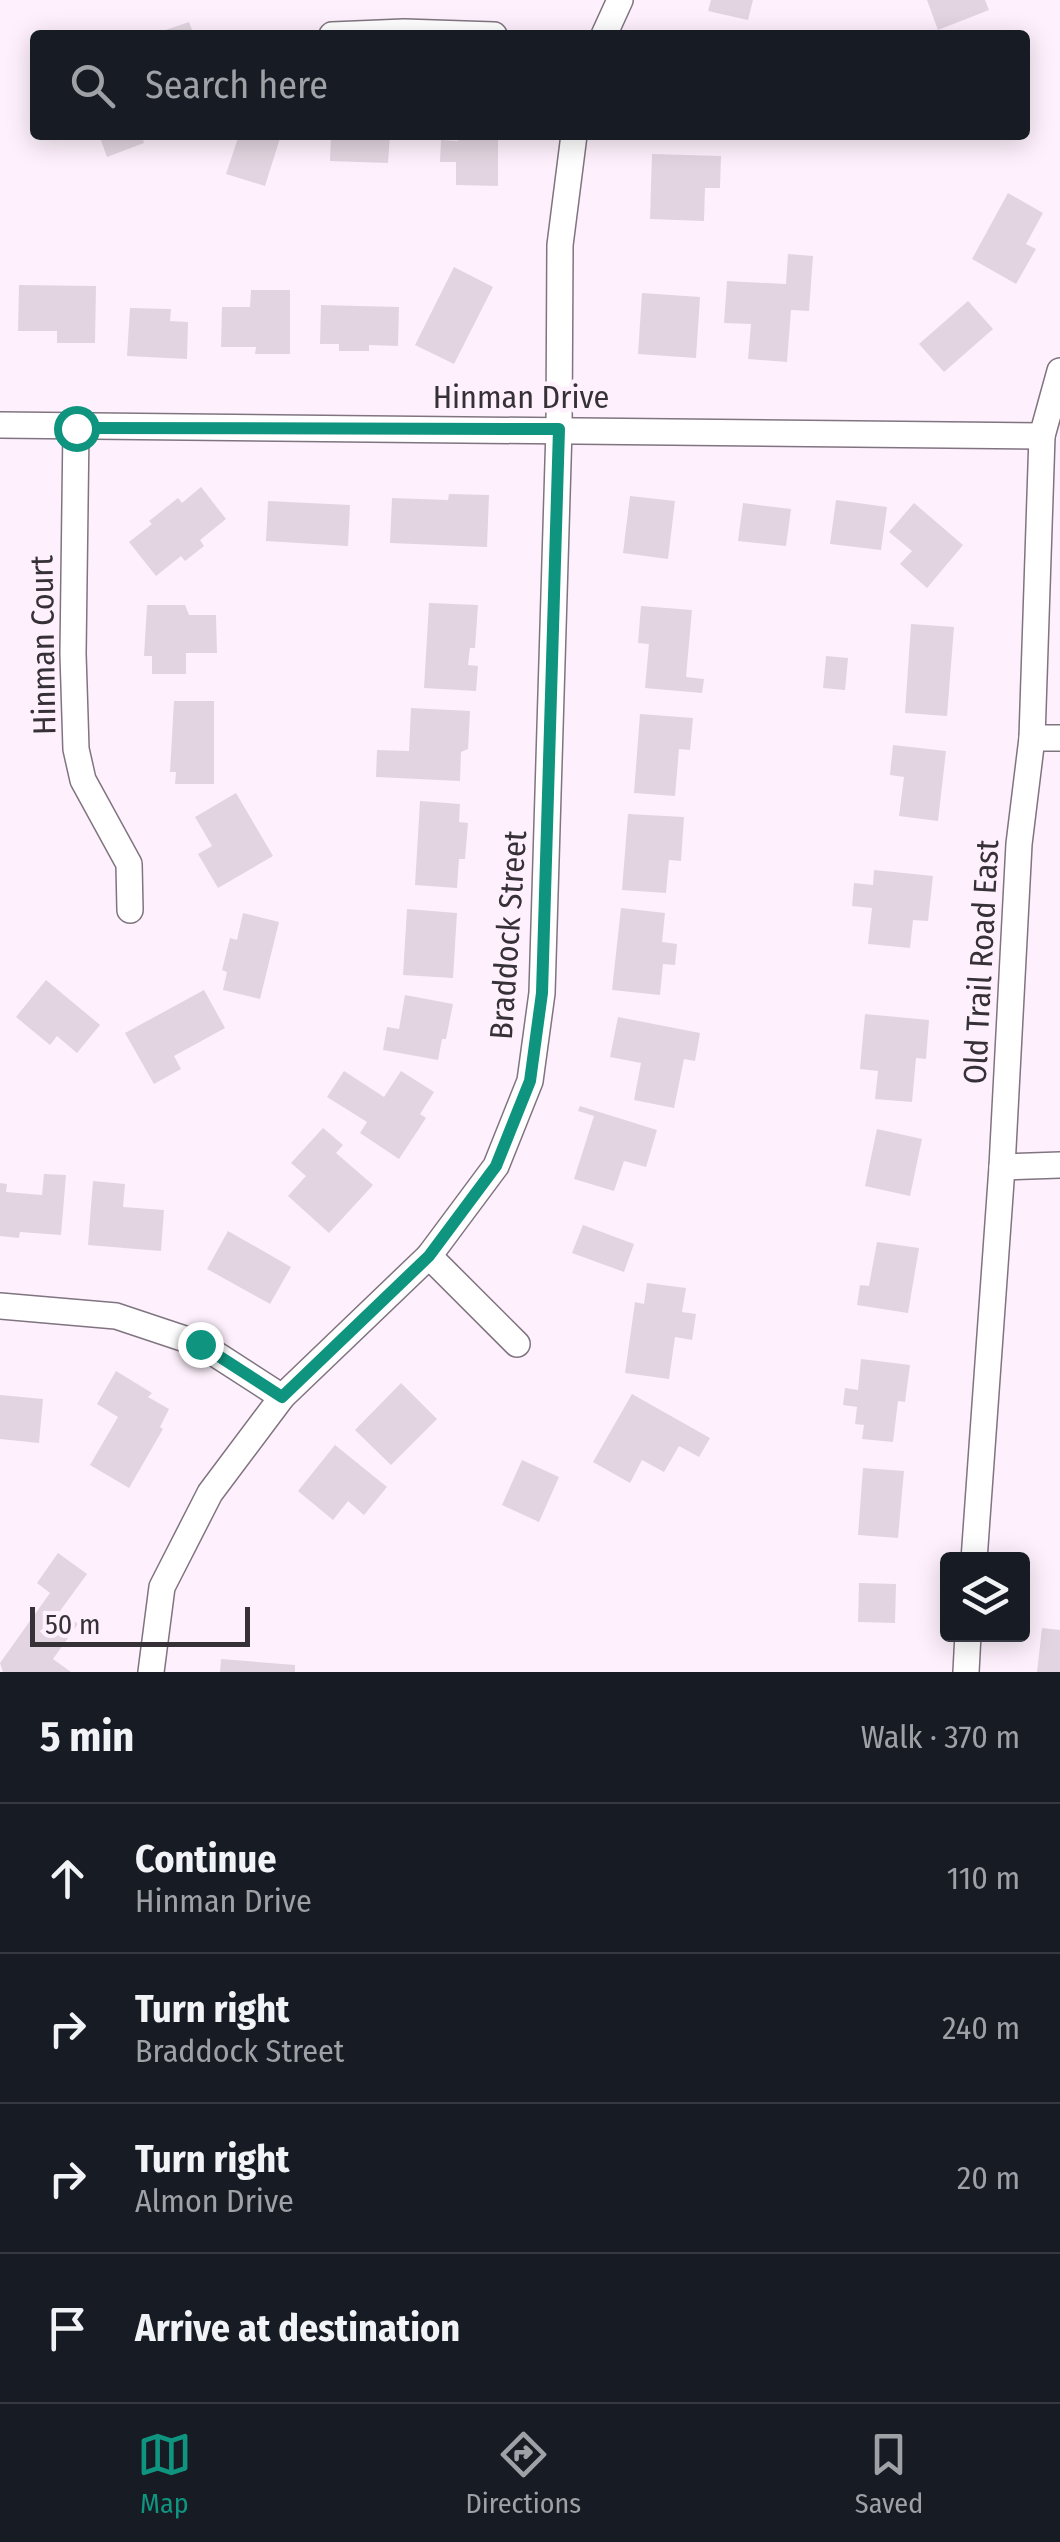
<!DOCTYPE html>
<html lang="en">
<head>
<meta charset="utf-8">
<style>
  body { margin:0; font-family:"Fira Sans Condensed",sans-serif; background:#20242c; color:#f1f3f6 }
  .controls { position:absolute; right:30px; bottom:30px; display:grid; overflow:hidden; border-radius:10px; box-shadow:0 5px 25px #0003 }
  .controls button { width:90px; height:90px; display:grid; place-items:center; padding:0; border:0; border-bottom:2px solid #363941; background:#171b24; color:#f1f3f6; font:50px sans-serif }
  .scale { position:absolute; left:30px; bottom:25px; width:220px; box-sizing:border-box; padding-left:10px; border:5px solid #363136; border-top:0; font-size:28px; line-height:35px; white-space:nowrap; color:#363136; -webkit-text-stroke:8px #fef1fd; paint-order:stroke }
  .stop { position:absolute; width:30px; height:30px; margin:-22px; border:8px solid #0f957f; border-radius:50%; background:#fff }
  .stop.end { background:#0f957f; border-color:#fff; box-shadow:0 2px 10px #0008 }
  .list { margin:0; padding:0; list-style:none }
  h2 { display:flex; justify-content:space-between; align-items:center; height:130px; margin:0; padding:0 40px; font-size:42px }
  h2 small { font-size:32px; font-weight:400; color:#9ea1a6 }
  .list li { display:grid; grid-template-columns:65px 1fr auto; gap:30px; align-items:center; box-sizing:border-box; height:150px; padding:0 40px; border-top:2px solid #363941 }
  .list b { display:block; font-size:38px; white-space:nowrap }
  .list p { margin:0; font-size:32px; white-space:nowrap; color:#9ea1a6 }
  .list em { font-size:32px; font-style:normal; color:#9ea1a6 }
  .icon { flex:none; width:55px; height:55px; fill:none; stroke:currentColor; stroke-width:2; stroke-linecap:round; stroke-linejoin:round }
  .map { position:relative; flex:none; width:1060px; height:1672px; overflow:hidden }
  .search { position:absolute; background:#171b24; box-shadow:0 5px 25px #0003; left:30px; right:30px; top:30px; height:110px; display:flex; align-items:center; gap:25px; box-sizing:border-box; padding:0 35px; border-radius:10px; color:#9ea1a6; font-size:38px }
  .sheet { height:730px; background:#171b24 }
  nav { display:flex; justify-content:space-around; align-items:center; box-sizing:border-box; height:140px; border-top:2px solid #363941; background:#171b24; font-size:28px; color:#9ea1a6 }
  nav a { display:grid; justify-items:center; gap:5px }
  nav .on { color:#0f957f }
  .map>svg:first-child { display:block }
  .building { fill:#e2d5e1 }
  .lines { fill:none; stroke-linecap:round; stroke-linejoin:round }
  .street-casing { stroke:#7f747f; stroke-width:28 }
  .street { stroke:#fff; stroke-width:25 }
  .route { stroke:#0f957f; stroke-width:12 }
  .labels { text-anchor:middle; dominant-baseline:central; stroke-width:9; stroke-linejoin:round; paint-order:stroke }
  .street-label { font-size:32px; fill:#363136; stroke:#fef1fd }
</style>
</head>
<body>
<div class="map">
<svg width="1060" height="1672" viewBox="0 0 1060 1672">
  <rect width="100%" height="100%" fill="#fef1fd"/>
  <g class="building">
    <path d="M711,0H753L748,20L708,11Z"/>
    <path d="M927,0H985L989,10L938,30Z"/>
    <path d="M189,22L194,35H154V34Z"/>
    <path d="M99,135H142L144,143L107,157Z"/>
    <path d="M239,135H281L265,186L226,174Z"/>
    <path d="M331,135H390L388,163L330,161Z"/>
    <path d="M458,135H498V186L456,185V162H440L441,140L458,141Z"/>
    <path d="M652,154L721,156L720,188H705L704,221L650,219Z"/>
    <path d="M1008,193L1043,213L1026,244L1036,249L1016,284L972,259Z"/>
    <path d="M788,254L813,256L809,311L791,310L787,362L748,359L751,324L724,323L727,281L786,284Z"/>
    <path d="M454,267L493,287L454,364L415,345Z"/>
    <path d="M19,285L96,286L95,343H57V331H18Z"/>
    <path d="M251,290H290V354H255L256,347H221L222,307H250Z"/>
    <path d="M642,293L700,297L696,358L638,354Z"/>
    <path d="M968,301L993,329L944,372L919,344Z"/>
    <path d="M321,305L399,307L398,346L369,345V351H339V344H320Z"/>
    <path d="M130,308L171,309L170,321L188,322L187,359L127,356Z"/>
    <path d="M201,487L226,519L200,540L204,546L185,561L181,556L156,576L129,542L152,524L149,521L178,498L182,503Z"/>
    <path d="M449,494L489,495L487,547L390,543L392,498L448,500Z"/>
    <path d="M630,496L675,501L668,559L623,553Z"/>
    <path d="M836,500L887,507L881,550L830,544Z"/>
    <path d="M268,501L350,505L348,546L266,541Z"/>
    <path d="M743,503L791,509L786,546L738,541Z"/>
    <path d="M914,503L963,545L927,588L900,564L912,551L889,532Z"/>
    <path d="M429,603L478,605L475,648H470L468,665L478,666L476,691L424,688Z"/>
    <path d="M147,605H185L189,615H216L217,653H186V674H152V656H144Z"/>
    <path d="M641,606L692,610L686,677L704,679L702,693L645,688L649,644L638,643Z"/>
    <path d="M911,624L954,627L947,716L905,713Z"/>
    <path d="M826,656L848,658L845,690L823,688Z"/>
    <path d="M174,701H214V784H175L176,772H170Z"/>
    <path d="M411,708L470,711L468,749L461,752L460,781L376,777L377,750L409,751Z"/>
    <path d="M640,714L693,718L690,750L679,749L675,796L634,793Z"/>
    <path d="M893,745L946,751L938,821L899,816L904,777L890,775Z"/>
    <path d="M236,793L273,856L218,888L198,854L212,846L195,817Z"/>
    <path d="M420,801L460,804L459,822L468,823L465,859H459L457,888L415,885Z"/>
    <path d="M628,814L684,817L681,861L669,860L666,893L622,890Z"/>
    <path d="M874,870L933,876L928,921L913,920L910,948L868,944L872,908L852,906L854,883L873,885Z"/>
    <path d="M621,908L665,913L662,942L677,944L675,965L663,964L660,995L612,990Z"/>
    <path d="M407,909L457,913L453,978L403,975Z"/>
    <path d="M243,913L279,922L260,999L223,990L227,972L222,970L230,938L237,940Z"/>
    <path d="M46,980L100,1025L77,1053L57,1036L50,1045L16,1017Z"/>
    <path d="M204,990L225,1028L174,1056L181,1069L154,1084L125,1033Z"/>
    <path d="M405,995L453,1004L446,1039H442L438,1060L383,1050L387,1027L399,1029Z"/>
    <path d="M865,1014L929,1020L926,1059L916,1058L912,1102L875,1099L878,1071L860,1069Z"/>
    <path d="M618,1017L700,1033L695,1061L684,1059L674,1108L634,1100L641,1063L610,1057Z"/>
    <path d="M344,1071L384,1097L401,1071L434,1092L420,1114L426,1118L399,1159L360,1133L367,1122L327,1097Z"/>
    <path d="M580,1106L657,1130L646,1167L624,1161L614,1191L574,1179L594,1116L578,1111Z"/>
    <path d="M323,1128L343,1145L336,1153L373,1185L329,1233L288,1196L306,1176L291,1163Z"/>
    <path d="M877,1129L922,1139L910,1196L865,1186Z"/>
    <path d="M44,1174L66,1175L61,1235L20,1232L19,1238L0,1236V1183L7,1184L6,1192L42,1195Z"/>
    <path d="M93,1181L125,1184L123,1207L164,1210L161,1251L88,1245Z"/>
    <path d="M583,1225L634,1244L624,1272L572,1253Z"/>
    <path d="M228,1231L291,1267L270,1304L207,1269Z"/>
    <path d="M877,1242L919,1248L908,1313L857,1305L860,1285L869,1286Z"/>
    <path d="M647,1283L686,1288L682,1312L696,1314L692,1340L675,1337L669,1379L625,1373L635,1302L644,1304Z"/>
    <path d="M861,1359L910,1365L905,1402L898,1401L893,1442L862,1439L864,1425L855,1424L857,1407L843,1405L845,1388L858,1390Z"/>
    <path d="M116,1371L152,1393L148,1397L169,1409L160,1427L163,1429L129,1488L90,1465L118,1417L97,1404Z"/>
    <path d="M401,1383L437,1419L391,1465L355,1430Z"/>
    <path d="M632,1394L710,1438L699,1457L679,1446L664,1472L642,1460L630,1483L593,1462Z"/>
    <path d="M0,1395L43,1399L39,1443L0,1439Z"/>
    <path d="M335,1445L387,1487L364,1515L348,1501L333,1520L298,1491Z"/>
    <path d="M522,1460L559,1477L539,1522L502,1505Z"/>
    <path d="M863,1468L904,1471L898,1538L858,1535Z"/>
    <path d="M58,1553L87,1574L60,1611L78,1624L53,1659L71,1672H3L0,1663L50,1593L37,1583Z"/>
    <path d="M859,1583L896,1584L895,1623L858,1622Z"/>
    <path d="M1042,1628L1060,1630V1672H1037Z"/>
    <path d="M221,1659L295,1665V1672H220Z"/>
  </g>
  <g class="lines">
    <g class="street-casing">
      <g id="street">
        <path d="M332,35L404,32L494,35"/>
        <path d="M604,35L620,0"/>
        <path d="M0,425L1042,436"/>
        <path d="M76,428L73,654L76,749L83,780L129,864L130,910"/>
        <path d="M1032,738H1060"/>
        <path d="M1002,1167L1060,1165"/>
        <path d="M429,1256L517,1344"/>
        <path d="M0,1306L116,1316L200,1344L282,1397"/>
        <path d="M974,1560L1002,1167L1019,844L1032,738L1042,436L1060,371"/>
        <path d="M151,1672L162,1587L210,1493L282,1397L429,1256L496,1166L530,1081L542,993L559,429L560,245L574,135"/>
        <path d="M966,1672L968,1634"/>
      </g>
    </g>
    <use href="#street" class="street"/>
  </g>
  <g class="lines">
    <path class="route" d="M76,428L559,429L542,993L530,1081L496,1166L429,1256L282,1397L200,1344"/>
  </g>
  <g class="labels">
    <g class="street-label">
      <text x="521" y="397">Hinman Drive</text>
      <text transform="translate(43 645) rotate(-91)">Hinman Court</text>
      <text transform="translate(508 935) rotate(-86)">Braddock Street</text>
      <text transform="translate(981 962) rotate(-87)">Old Trail Road East</text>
    </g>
  </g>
</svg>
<div class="controls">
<button><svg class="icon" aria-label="layers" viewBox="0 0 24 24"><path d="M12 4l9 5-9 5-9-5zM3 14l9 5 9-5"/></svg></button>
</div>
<div class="scale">50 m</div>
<div class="stop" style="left:76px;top:428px"></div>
<div class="stop end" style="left:200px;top:1344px"></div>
<div class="search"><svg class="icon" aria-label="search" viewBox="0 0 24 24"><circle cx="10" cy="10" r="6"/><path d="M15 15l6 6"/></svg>Search here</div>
</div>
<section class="sheet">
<h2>5 min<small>Walk · 370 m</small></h2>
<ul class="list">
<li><svg class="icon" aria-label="ahead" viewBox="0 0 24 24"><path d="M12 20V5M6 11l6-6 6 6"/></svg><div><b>Continue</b><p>Hinman Drive</p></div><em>110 m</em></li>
<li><svg class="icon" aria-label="right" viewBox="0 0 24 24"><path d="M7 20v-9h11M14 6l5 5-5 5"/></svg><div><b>Turn right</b><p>Braddock Street</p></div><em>240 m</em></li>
<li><svg class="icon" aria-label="right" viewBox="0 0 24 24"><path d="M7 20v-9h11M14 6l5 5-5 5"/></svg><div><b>Turn right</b><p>Almon Drive</p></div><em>20 m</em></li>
<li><svg class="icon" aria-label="arrive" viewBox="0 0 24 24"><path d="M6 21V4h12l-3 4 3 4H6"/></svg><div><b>Arrive at destination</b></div></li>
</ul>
</section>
<nav>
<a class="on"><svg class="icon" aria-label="map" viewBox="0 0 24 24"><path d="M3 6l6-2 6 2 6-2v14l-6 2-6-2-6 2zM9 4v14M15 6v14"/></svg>Map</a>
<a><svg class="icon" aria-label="directions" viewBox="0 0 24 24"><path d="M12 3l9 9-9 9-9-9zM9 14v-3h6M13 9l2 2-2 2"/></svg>Directions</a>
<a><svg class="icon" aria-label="saved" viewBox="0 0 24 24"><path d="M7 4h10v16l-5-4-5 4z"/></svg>Saved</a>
</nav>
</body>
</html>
